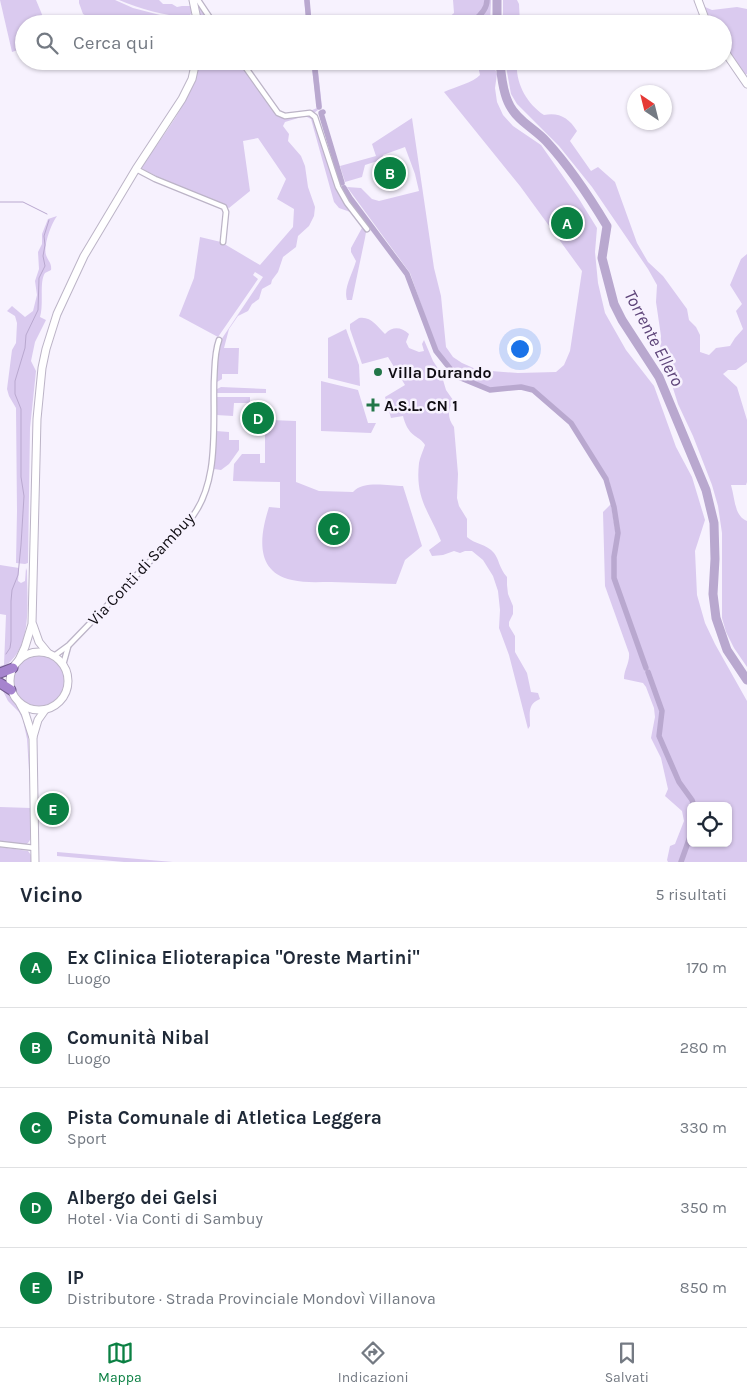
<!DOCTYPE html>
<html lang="it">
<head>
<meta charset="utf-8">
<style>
  body { margin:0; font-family:Karla,sans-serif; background:#f2f2f3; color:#1f2937 }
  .controls { position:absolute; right:15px; bottom:15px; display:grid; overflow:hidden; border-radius:8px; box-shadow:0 1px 4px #0004 }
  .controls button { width:45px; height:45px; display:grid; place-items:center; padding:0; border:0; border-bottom:1px solid #e0e1e3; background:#fff; color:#1f2937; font:25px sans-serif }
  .compass { position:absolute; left:627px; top:85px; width:45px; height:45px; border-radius:50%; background:#fff; box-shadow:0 1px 4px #0004; rotate:325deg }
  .you { position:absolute; left:519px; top:348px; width:18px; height:18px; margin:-12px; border:4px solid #fff; border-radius:50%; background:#1a73e8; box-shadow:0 0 0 8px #1a73e833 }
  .badge { display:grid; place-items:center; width:32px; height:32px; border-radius:50%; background:#0b8043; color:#fff; font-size:16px; font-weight:700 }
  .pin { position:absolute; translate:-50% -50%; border:2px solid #fff; box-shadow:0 1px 5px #0006 }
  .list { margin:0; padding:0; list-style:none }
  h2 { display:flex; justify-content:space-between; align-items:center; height:65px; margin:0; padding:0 20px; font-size:21px }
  h2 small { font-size:16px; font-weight:400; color:#747a83 }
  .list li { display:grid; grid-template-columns:32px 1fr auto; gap:15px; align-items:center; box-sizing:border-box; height:80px; padding:0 20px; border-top:1px solid #e0e1e3 }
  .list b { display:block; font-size:19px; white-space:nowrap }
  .list p { margin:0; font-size:16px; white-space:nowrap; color:#747a83 }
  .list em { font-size:16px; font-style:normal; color:#747a83 }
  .icon { flex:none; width:28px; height:28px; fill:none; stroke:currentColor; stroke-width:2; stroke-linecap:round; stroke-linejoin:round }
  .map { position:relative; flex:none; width:747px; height:862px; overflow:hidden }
  .search { position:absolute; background:#fff; box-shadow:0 1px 4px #0004; left:15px; right:15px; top:15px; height:55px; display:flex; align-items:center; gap:12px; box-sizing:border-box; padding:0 18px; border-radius:28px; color:#747a83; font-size:19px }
  .sheet { height:465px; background:#fff }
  nav { display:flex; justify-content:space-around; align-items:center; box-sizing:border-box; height:70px; border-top:1px solid #e0e1e3; background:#fff; font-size:14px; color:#747a83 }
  nav a { display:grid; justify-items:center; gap:2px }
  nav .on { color:#0b8043 }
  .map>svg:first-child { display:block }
  .green { fill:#dacaef }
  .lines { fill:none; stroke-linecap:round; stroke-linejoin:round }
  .stream { stroke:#b9a8cf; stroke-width:1 }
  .canal { stroke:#b9a8cf; stroke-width:5.5 }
  .river { stroke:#b9a8cf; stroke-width:9 }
  .street-casing { stroke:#bcb4c7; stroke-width:7 }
  .secondary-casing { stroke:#bcb4c7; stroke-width:9 }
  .highway-casing { stroke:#715a8c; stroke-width:11 }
  .street { stroke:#fff; stroke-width:4.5 }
  .secondary { stroke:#fff; stroke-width:7 }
  .highway { stroke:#a684ce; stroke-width:9 }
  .poi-dot { fill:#227648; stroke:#f7f2fe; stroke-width:2 }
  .labels { text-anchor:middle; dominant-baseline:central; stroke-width:5; stroke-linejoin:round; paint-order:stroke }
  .poi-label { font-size:16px; font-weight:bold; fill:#0f0c12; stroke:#f7f2fe; text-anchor:start }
  .street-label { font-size:16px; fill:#0f0c12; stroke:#f7f2fe }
  .water-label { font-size:18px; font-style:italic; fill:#5d4479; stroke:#f7f2fe }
</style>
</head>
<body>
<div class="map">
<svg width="747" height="862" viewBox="0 0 747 862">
  <rect width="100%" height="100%" fill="#f7f2fe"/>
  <g class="green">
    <path d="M0,0H36L46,24H24V44L20,46L18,50L12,52Z"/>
    <path d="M79,0H115L133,8L160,15L191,19L194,24H106L102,20L94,24H82L92,19L83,14L79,3Z"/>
    <path d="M119,0H159L163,4H172L177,7L182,6H191V14L188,17C165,16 140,9 119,0Z"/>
    <path d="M304,0H309L312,24H307Z"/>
    <path d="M453,0H491L490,24H462L456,16L446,24H441L454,13Z"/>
    <path d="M503,0H517L519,4L520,24H503Z"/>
    <path d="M700,0H702L705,7L712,10L737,7L747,9V74L743,75L723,46V24H709Z"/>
    <path d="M197,3L199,5L211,24H201Z"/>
    <path d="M199,61H238L273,110C288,125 299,108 313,118L325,154L353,213L339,208L334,202L311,119L305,116L285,122L283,126L289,134L288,141L301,156L305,166L308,187L315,207L314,216L309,226L298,236L296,247L283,257L278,272L272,280L271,284L262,289L259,299L252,304L248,311L238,316L229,329L224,348H239L238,374H222V379L217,382L218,348L221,340L263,277L255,272L253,275L258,279L218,337L179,316L194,278L200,237L221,242L260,265L293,227L294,209L277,199L286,179L258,138L243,141L250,191L229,208L175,186L141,168C163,135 192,101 199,61Z"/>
    <path d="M311,61H317L322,107L314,113L310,111L317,108Z"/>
    <path d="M477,61H492L497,74L495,88L497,102L503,115L513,126L541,145L579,199L597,228L595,252L598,283L605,313L626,350L654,386L676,447L692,477L705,520L695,551L697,595L705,623L715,644L747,701V862H683L691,838V843H728V806H695L694,800L681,782L660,737L663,709L616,578V557L620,530L609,480L605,474L570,419L536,390L524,386L491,388L463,378L455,372L437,350L410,273L347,187L361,188L372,199L379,201L419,191L415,174L405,147L383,155L384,159L365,165L362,177L345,182L340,166L376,156L372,144L412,118L434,268L441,296L446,347L453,357L462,363L478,370L518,373L556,372L564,365L570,351L582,271L520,186L444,92C455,87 474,82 480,75Z"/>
    <path d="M505,61H517C515,82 526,103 544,115C559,112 569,118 577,131L570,141L591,171L598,167L615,182L637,243L648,262L663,276L687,309L689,320L696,327L700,335V352L709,355L716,348L730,346L735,338L743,329L736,311L742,304L730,285L741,259L747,254V362L736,370H728L723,374L737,387L747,420V482L746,485H731C735,498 734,516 747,521V667L734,648L726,632L722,618V533L718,506L712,485L693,436L678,404L672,385L671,369L660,351L661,336L656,302L657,285L648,269L592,187L559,146L517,104L511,94Z"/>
    <path d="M57,216C51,224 43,246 46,255C48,261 52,263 51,270L45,273C39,282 44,304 40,317L46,320L35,342L31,361L36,371L30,428L28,563L25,564L16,563L17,511L16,408L9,396L7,389L12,350L16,343L17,323L15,316L7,311L12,306L25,317L33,311L37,295L35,281L39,269L38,252L42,244V234L48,219Z"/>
    <path d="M363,226L366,232L365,238L352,300H347C343,288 353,273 356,261L351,252V248Z"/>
    <path d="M359,318C371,316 377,326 385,334C393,326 401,327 409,334L406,342L409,348L419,352L424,351L422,344L424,340L433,361L441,373L446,390L453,400C448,411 447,417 454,427L458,474L457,498L459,506L467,519V537C474,544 487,544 494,553C499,559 499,568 507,577V585L508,594L513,606V614L509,622V626L515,636V652L527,673L531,692L538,693L540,699C527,704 530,714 530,726L528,729L509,655L499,628L500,610L498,591L493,576L483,560L472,551H465L460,553L454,551L443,555L432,556L429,550L441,541C429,511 415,499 419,463C420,457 423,451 425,445C422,440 419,439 415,436C408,431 405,424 403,416L391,418L385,397L405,385L388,357L362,364L350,329V324Z"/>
    <path d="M346,329L359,365L360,386L328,378V338Z"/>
    <path d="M321,381L358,390L368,423H376L371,433L321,431Z"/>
    <path d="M221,387L266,389V393H217V389Z"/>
    <path d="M217,397H250V403H234L233,416L216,415Z"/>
    <path d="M270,420L296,421V482L319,491L353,492C363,480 389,486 403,486L422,546L405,560L396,584C375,583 353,583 331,582C318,582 304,583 292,580C254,572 260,535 269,507L280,508V482L233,481L234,464L242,454H260V463H265V431H270Z"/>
    <path d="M216,431L229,432V440H239V450L229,464L221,470L214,469Z"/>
    <path d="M611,504L616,535L612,557L613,581L660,710L658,738L667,755L678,783L693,805L691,806V830L680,862H668L667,860L670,846L675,844L684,821L682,811L665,796L668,789L661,758L651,738L655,717L654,708L646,687L643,683L624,679C624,669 630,663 629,653L605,586L603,512Z"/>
    <path d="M0,565L19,568L18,581L21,583L25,581L26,568L27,571C27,603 34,652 0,669V666L4,665L6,615L0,614Z"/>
    <circle cx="39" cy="681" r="25"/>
    <path d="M2,689L6,691L23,716L28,732L31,802L27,739L23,720L19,712L8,701Z"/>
    <path d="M0,807L31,808C31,819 36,840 25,845L0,843Z"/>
    <path d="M0,847L28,851L31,855V862H0Z"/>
    <path d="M57,852L173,862H124L57,856Z"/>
  </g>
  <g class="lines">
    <g class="stream">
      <path d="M0,202H23L47,214"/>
      <path d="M6,654L10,648L11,641V601L12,590L18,575L21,545L24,496L21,477V409L15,394V381L25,348L26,335L38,310L39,278L45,266L43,256L45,245L44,236L49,220"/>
    </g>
    <g class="canal">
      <path d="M307,0L309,24"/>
      <path d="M473,21C480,16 487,9 487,0"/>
      <path d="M314,61L319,107"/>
      <path d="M323,112L321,113L342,183"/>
      <path d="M344,188L350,198L407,274L436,351L456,376L490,390L521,387L533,390L571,423L606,479L614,507L618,533L614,557V578L646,668"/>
      <path d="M648,672L662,711L659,736L679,782L692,800L694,806"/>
      <path d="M681,862L691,834"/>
    </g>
    <g class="river">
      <path d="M497,24V0"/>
      <path d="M500,61C501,75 503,94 510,106C518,121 535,129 546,141C570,167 589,196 607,226L602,258L614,304L622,320L659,377L706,490L714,523L715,559L713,594L716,618L727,650L747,680"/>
    </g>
    <g class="street-casing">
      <g id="street">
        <path d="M198,0L214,24"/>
        <path d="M241,61L278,113L285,116L310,113L315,117L338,187L347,203L367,229"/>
        <path d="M136,169L155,179L224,207L226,212L223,242"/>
        <path d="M54,656L69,645L187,523C220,488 213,428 214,382C215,368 214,354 219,340"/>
        <path d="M63,665L68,647"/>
        <path d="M0,844L35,848"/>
      </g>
    </g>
    <g class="secondary-casing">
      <g id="secondary">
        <path d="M193,0L198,24"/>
        <path d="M698,0L707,24"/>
        <path d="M723,49L747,84"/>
        <path d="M33,625L39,642L48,653"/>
        <circle cx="39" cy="681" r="29"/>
        <path d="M19,660L25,647L32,624L37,419L42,368L46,349L57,314L84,256L136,169L182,99L192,79L196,61"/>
        <path d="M20,704L25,713L33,738L35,862"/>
        <path d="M33,737L38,720L45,710"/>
      </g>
    </g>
    <g class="highway-casing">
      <g id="highway">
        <path d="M0,673L13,668"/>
        <path d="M0,683L11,690"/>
      </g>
    </g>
    <use href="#street" class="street"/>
    <use href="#secondary" class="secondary"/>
    <use href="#highway" class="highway"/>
  </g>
  <g class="poi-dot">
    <circle cx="378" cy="372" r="5"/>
    <path d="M370.5 397.5h5v5h5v5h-5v5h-5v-5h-5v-5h5z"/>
  </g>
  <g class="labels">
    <g class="poi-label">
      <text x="388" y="372">Villa Durando</text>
      <text x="384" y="405">A.S.L. CN 1</text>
    </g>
    <g class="street-label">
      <text transform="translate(141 569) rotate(-47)">Via Conti di Sambuy</text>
    </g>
    <g class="water-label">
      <text transform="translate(654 338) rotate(62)">Torrente Ellero</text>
    </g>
  </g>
</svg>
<div class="controls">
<button><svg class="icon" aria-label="locate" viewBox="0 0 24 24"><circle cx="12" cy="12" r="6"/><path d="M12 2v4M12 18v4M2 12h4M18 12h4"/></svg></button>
</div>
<svg class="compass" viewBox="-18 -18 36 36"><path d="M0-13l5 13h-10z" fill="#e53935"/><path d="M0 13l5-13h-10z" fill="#747a83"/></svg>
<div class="you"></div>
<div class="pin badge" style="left:567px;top:223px">A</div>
<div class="pin badge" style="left:390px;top:173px">B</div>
<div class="pin badge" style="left:334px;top:529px">C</div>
<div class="pin badge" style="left:258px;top:418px">D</div>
<div class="pin badge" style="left:53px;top:809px">E</div>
<div class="search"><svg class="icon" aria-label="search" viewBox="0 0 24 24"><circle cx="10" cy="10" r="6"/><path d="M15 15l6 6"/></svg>Cerca qui</div>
</div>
<section class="sheet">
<h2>Vicino<small>5 risultati</small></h2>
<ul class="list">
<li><span class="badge">A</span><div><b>Ex Clinica Elioterapica &quot;Oreste Martini&quot;</b><p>Luogo</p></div><em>170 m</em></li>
<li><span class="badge">B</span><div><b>Comunità Nibal</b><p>Luogo</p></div><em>280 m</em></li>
<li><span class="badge">C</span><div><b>Pista Comunale di Atletica Leggera</b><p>Sport</p></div><em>330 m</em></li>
<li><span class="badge">D</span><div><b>Albergo dei Gelsi</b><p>Hotel · Via Conti di Sambuy</p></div><em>350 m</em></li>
<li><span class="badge">E</span><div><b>IP</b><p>Distributore · Strada Provinciale Mondovì Villanova</p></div><em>850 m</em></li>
</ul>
</section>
<nav>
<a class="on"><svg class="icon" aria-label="map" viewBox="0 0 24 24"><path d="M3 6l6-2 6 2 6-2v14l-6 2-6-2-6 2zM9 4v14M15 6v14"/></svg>Mappa</a>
<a><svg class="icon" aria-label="directions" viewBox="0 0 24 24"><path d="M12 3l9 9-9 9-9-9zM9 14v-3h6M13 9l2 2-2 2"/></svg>Indicazioni</a>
<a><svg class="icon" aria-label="saved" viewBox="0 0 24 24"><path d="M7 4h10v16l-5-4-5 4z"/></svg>Salvati</a>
</nav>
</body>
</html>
